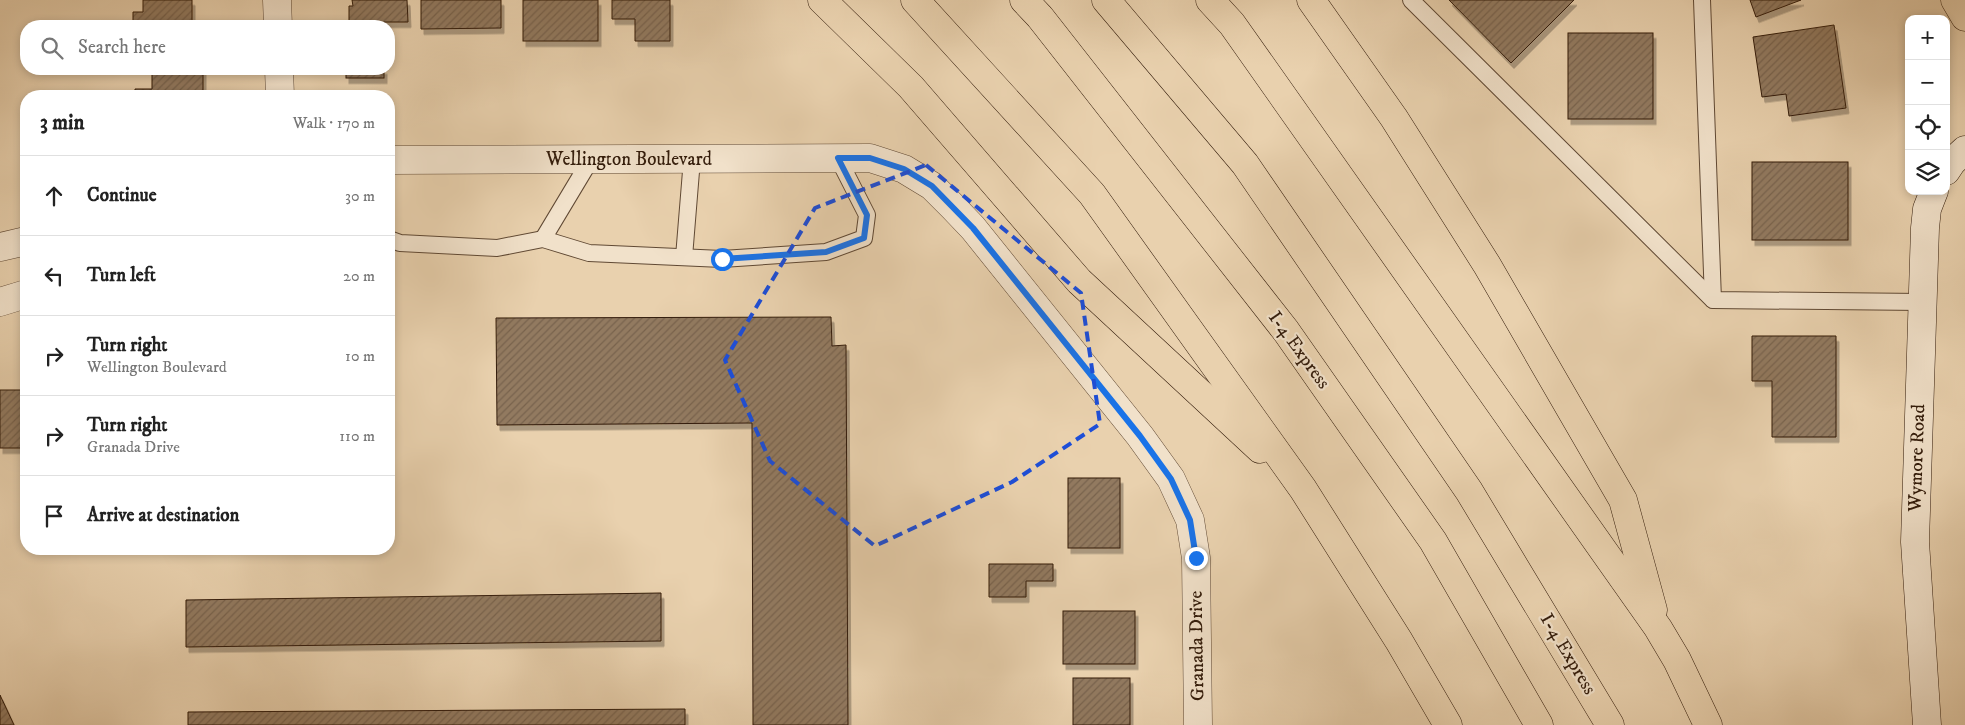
<!DOCTYPE html>
<html lang="en">
<head>
<meta charset="utf-8">
<style>
  body { margin:0; font-family:"IM FELL DW Pica",serif; background:#f6f6f6; color:#222 }
  .controls { position:absolute; right:15px; top:15px; display:grid; overflow:hidden; border-radius:10px; box-shadow:0 2px 8px #0003 }
  .controls button { width:45px; height:45px; display:grid; place-items:center; padding:0; border:0; border-bottom:1px solid #e0e0e0; background:#fff; color:#222; font:25px sans-serif }
  .stop { position:absolute; width:15px; height:15px; margin:-11px; border:4px solid #1a73e8; border-radius:50%; background:#fff }
  .stop.end { background:#1a73e8; border-color:#fff; box-shadow:0 1px 5px #0008 }
  .list { margin:0; padding:0; list-style:none }
  h2 { display:flex; justify-content:space-between; align-items:center; height:65px; margin:0; padding:0 20px; font-size:21px }
  h2 small { font-size:16px; font-weight:400; color:#767676 }
  .list li { display:grid; grid-template-columns:32px 1fr auto; gap:15px; align-items:center; box-sizing:border-box; height:80px; padding:0 20px; border-top:1px solid #e0e0e0 }
  .list b { display:block; font-size:19px; white-space:nowrap }
  .list p { margin:0; font-size:16px; white-space:nowrap; color:#767676 }
  .list em { font-size:16px; font-style:normal; color:#767676 }
  .icon { flex:none; width:28px; height:28px; fill:none; stroke:currentColor; stroke-width:2; stroke-linecap:round; stroke-linejoin:round }
  .map { position:relative; flex:none; width:1965px; height:725px; overflow:hidden }
  .search { position:absolute; background:#fff; box-shadow:0 2px 8px #0003; left:20px; top:20px; width:375px; height:55px; display:flex; align-items:center; gap:12px; box-sizing:border-box; padding:0 18px; border-radius:20px; color:#767676; font-size:19px }
  .panel { position:absolute; background:#fff; box-shadow:0 2px 8px #0003; left:20px; top:90px; width:375px; height:465px; border-radius:20px }
  .map>svg:first-child { display:block }
  .building { fill:url(#building-hatch); stroke:#331c0b; filter:url(#shadow) }
  .lines { fill:none; stroke-linecap:round; stroke-linejoin:round }
  .lane-casing { stroke:#604934; stroke-width:18 }
  .street-casing { stroke:#604934; stroke-width:29 }
  .secondary-casing { stroke:#331c0b; stroke-width:29 }
  .primary-casing { stroke:#331c0b; stroke-width:29 }
  .highway-casing { stroke:#331c0b; stroke-width:29 }
  .lane { stroke:#f1e1ca; stroke-width:16 }
  .street { stroke:#f1e1ca; stroke-width:28 }
  .secondary { stroke:#f1e1ca; stroke-width:28 }
  .primary { stroke:#e9d1ae; stroke-width:28 }
  .highway { stroke:#e9d1ae; stroke-width:28 }
  .route { stroke:#1a73e8; stroke-width:6 }
  .marked { fill:none; stroke:#1d4ed8; stroke-width:4; stroke-dasharray:10 6; stroke-linejoin:round }
  .labels { text-anchor:middle; dominant-baseline:central; stroke-width:4.5; stroke-linejoin:round; paint-order:stroke }
  .street-label { font-size:19px; fill:#331c0b; stroke:#f1e1ca }
</style>
</head>
<body>
<div class="map">
<svg width="1965" height="725" viewBox="0 0 1965 725">
  <defs>
    <pattern id="building-hatch" width="6" height="6" patternUnits="userSpaceOnUse" patternTransform="scale(1.25)"><rect width="6" height="6" fill="#927a60"/><path d="M-1 1l2-2M0 6l6-6M5 7l2-2" fill="none" stroke="#78634d"/></pattern>
    <filter id="shadow"><feDropShadow dx="3" dy="5.5" stdDeviation="0" flood-color="#0004"/></filter>
  </defs>
  <rect width="100%" height="100%" fill="#e9d1ae"/>
  <filter id="stains"><feTurbulence type="fractalNoise" baseFrequency=".004" numOctaves="4"/><feColorMatrix values="0 0 0 0 .2 0 0 0 0 .09 0 0 0 0 .02 0 0 0 .5 -.17"/></filter>
  <radialGradient id="worn" r=".72"><stop offset=".6" stop-color="#630" stop-opacity="0"/><stop offset="1" stop-color="#630" stop-opacity=".3"/></radialGradient>
  <g class="building">
    <path d="M143,0H192V26H133V12H143Z"/>
    <path d="M352,0H407L408,22H384V26H345V22H349V6H353Z"/>
    <path d="M421,0H501V28L421,29Z"/>
    <rect x="523" y="0" width="75" height="41"/>
    <path d="M612,0H670V41H635V19H612Z"/>
    <path d="M1449,0H1574L1511,63Z"/>
    <path d="M1750,0H1801L1756,17Z"/>
    <path d="M1834,25L1846,108L1789,116L1786,94L1762,97L1753,37Z"/>
    <rect x="1568" y="33" width="85" height="86"/>
    <path d="M152,69H203V96H135V89H152Z"/>
    <rect x="346" y="69" width="38" height="9"/>
    <rect x="1752" y="162" width="96" height="78"/>
    <path d="M831,317L832,346L846,345L848,725H753L752,423L497,425L496,318Z"/>
    <path d="M1752,336H1836V437H1772V381H1752Z"/>
    <rect x="0" y="390" width="26" height="58"/>
    <rect x="1068" y="478" width="52" height="70"/>
    <path d="M989,564H1053V581H1026V597H989Z"/>
    <path d="M661,593V641L186,647V600Z"/>
    <rect x="1063" y="611" width="72" height="53"/>
    <rect x="1073" y="678" width="57" height="47"/>
    <path d="M0,695L14,725H0Z"/>
    <path d="M685,709V725H188V712Z"/>
  </g>
  <g class="lines">
    <g class="lane-casing">
      <g id="lane">
        <path d="M1411,0L1713,300L1922,302"/>
        <path d="M1702,0L1713,300"/>
        <path d="M389,239L400,243L497,248L543,239L589,253L722,259L826,252L864,238L867,215L838,158"/>
        <path d="M543,239L591,159"/>
        <path d="M684,257L692,159"/>
      </g>
    </g>
    <g class="street-casing">
      <g id="street">
        <path d="M277,0L278,26"/>
        <path d="M279,69L280,96"/>
        <path d="M389,160L870,158L904,169L932,186L953,207L973,228L1140,436L1171,479L1190,520L1196,558L1198,725"/>
        <path d="M0,247L26,241"/>
        <path d="M0,302L26,294"/>
      </g>
    </g>
    <g class="secondary-casing">
      <g id="secondary">
        <path d="M1946,171L1952,162L1965,150"/>
        <path d="M1927,725L1915,542L1925,228L1927,209L1934,191"/>
      </g>
    </g>
    <g class="primary-casing">
      <path id="primary" d="M1955,0L1965,17"/>
    </g>
    <g class="highway-casing">
      <g id="highway">
        <path d="M822,0L911,87L1079,281L1260,449"/>
        <path d="M915,0L1092,194L1303,489L1399,641L1448,725"/>
        <path d="M1024,0L1040,17L1286,331L1433,541L1539,725"/>
        <path d="M1106,0L1245,164L1469,491L1610,725"/>
        <path d="M1210,0L1232,24L1658,628L1677,660L1708,725"/>
        <path d="M1311,0L1394,118L1487,265L1623,500L1653,610"/>
      </g>
    </g>
    <use href="#lane" class="lane"/>
    <use href="#street" class="street"/>
    <use href="#secondary" class="secondary"/>
    <use href="#primary" class="primary"/>
    <use href="#highway" class="highway"/>
  </g>
  <g class="lines">
    <path class="route" d="M722,259L826,252L864,238L867,215L838,158H870L904,169L932,186L973,228L1140,436L1171,479L1190,520L1196,558"/>
  </g>
  <path class="marked" d="M926,165L1081,293L1100,424L1012,482L875,546L770,461L725,360L815,208Z"/>
  <g class="labels">
    <g class="street-label">
      <text x="629" y="159">Wellington Boulevard</text>
      <text transform="translate(1299 350) rotate(54)">I-4 Express</text>
      <text transform="translate(1917 458) rotate(-88)">Wymore Road</text>
      <text transform="translate(1197 646) rotate(-91)">Granada Drive</text>
      <text transform="translate(1568 654) rotate(59)">I-4 Express</text>
    </g>
  </g>
  <rect width="100%" height="100%" filter="url(#stains)"/>
  <rect width="100%" height="100%" fill="url(#worn)"/>
</svg>
<div class="controls">
<button>+</button>
<button>−</button>
<button><svg class="icon" aria-label="locate" viewBox="0 0 24 24"><circle cx="12" cy="12" r="6"/><path d="M12 2v4M12 18v4M2 12h4M18 12h4"/></svg></button>
<button><svg class="icon" aria-label="layers" viewBox="0 0 24 24"><path d="M12 4l9 5-9 5-9-5zM3 14l9 5 9-5"/></svg></button>
</div>
<div class="stop" style="left:722px;top:259px"></div>
<div class="stop end" style="left:1196px;top:558px"></div>
<div class="search"><svg class="icon" aria-label="search" viewBox="0 0 24 24"><circle cx="10" cy="10" r="6"/><path d="M15 15l6 6"/></svg>Search here</div>
<section class="panel">
<h2>3 min<small>Walk · 170 m</small></h2>
<ul class="list">
<li><svg class="icon" aria-label="ahead" viewBox="0 0 24 24"><path d="M12 20V5M6 11l6-6 6 6"/></svg><div><b>Continue</b></div><em>30 m</em></li>
<li><svg class="icon" aria-label="left" viewBox="0 0 24 24"><path d="M17 20v-9H6M10 6l-5 5 5 5"/></svg><div><b>Turn left</b></div><em>20 m</em></li>
<li><svg class="icon" aria-label="right" viewBox="0 0 24 24"><path d="M7 20v-9h11M14 6l5 5-5 5"/></svg><div><b>Turn right</b><p>Wellington Boulevard</p></div><em>10 m</em></li>
<li><svg class="icon" aria-label="right" viewBox="0 0 24 24"><path d="M7 20v-9h11M14 6l5 5-5 5"/></svg><div><b>Turn right</b><p>Granada Drive</p></div><em>110 m</em></li>
<li><svg class="icon" aria-label="arrive" viewBox="0 0 24 24"><path d="M6 21V4h12l-3 4 3 4H6"/></svg><div><b>Arrive at destination</b></div></li>
</ul>
</section>
</div>
</body>
</html>
